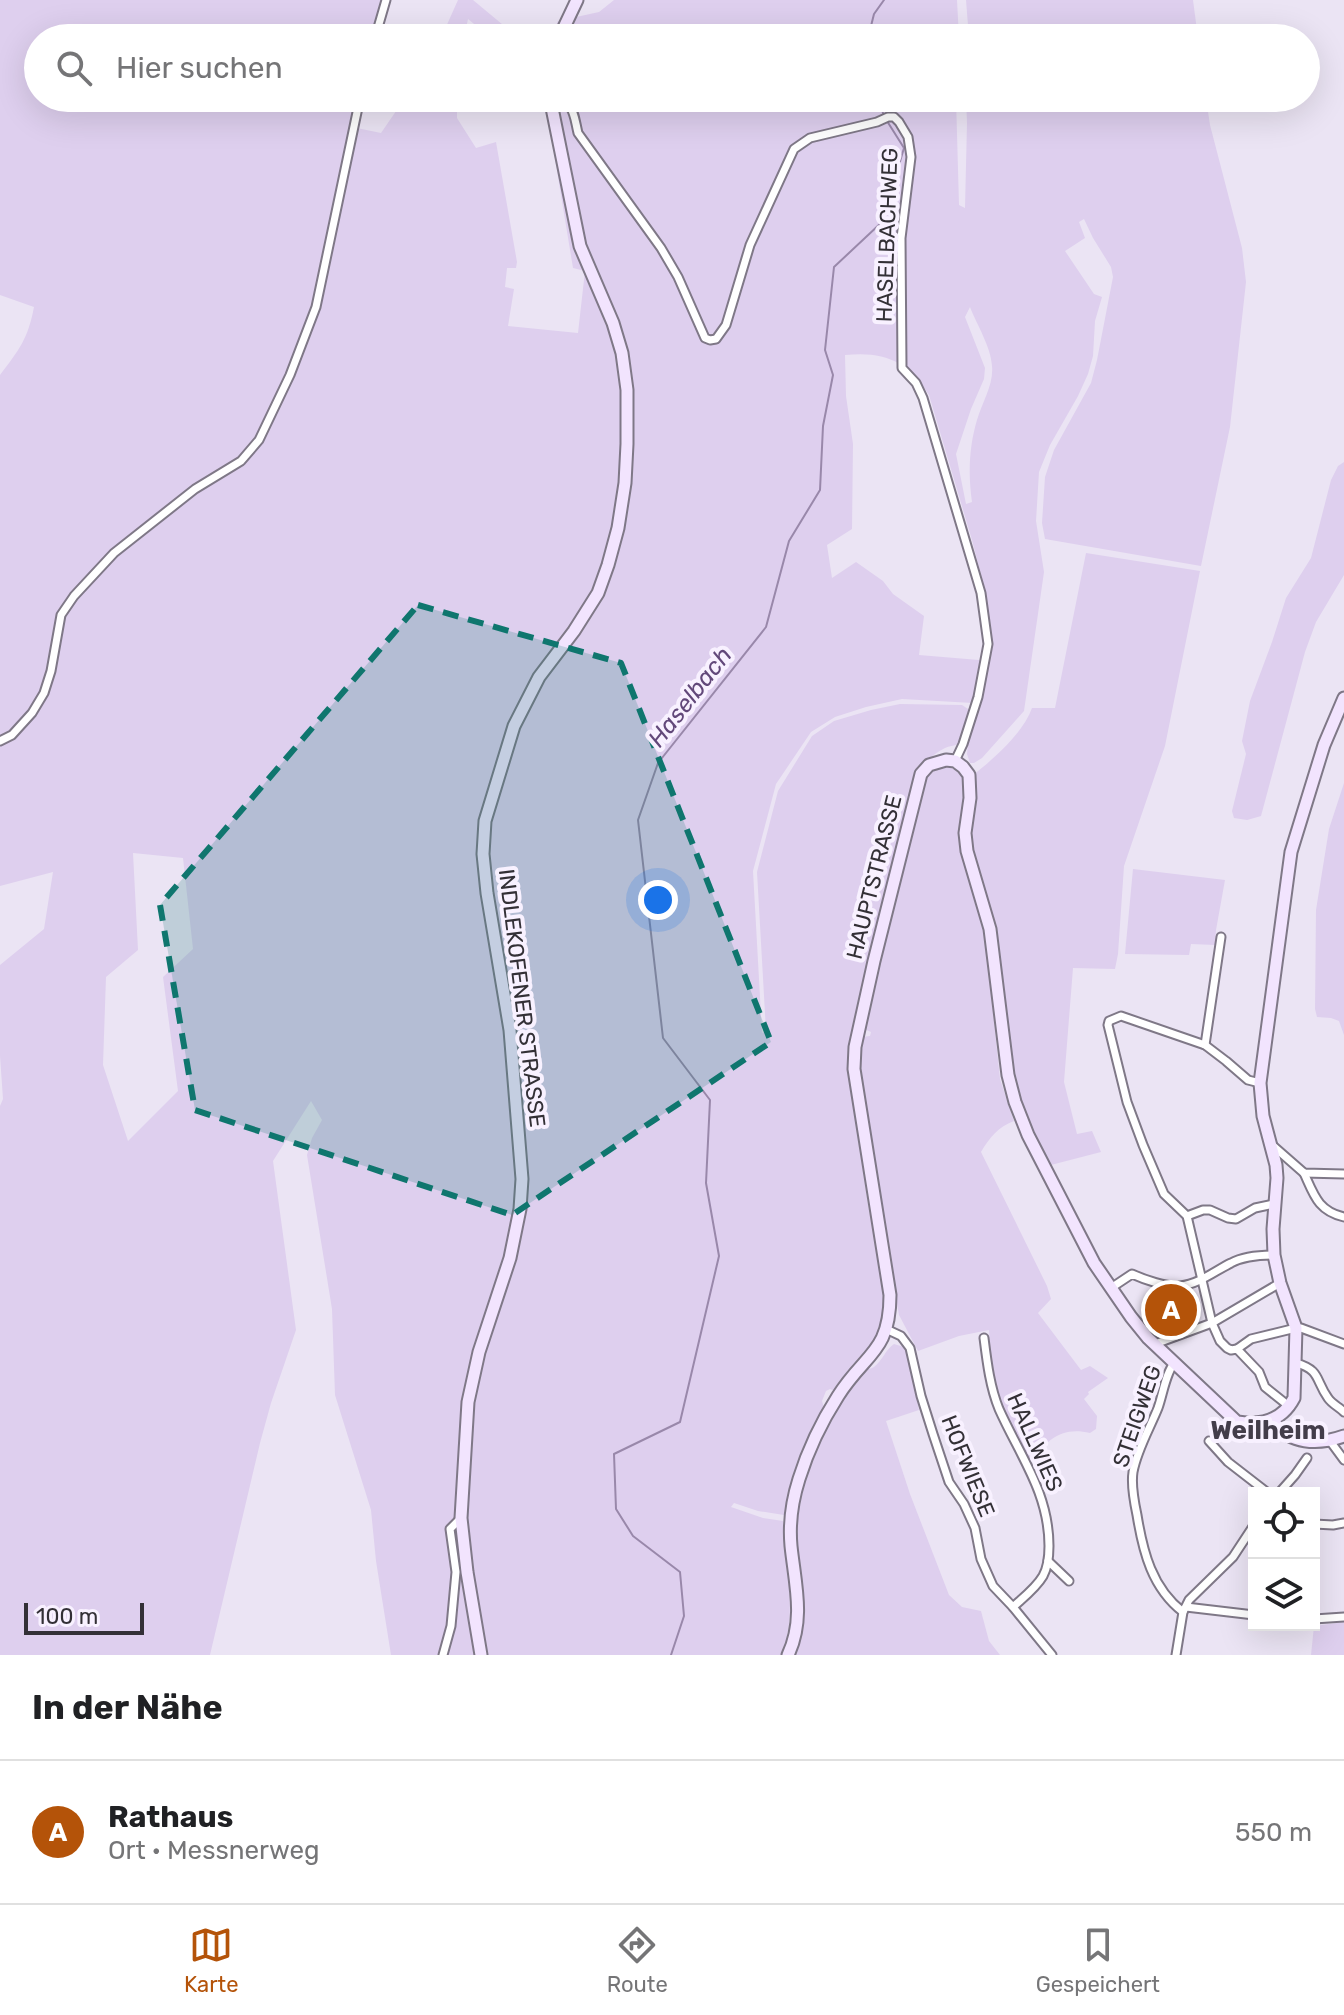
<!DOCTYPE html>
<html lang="de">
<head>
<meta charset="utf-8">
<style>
  body { margin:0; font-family:Rubik,sans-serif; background:#f2f2f2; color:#202124 }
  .controls { position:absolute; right:24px; bottom:24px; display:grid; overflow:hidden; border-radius:0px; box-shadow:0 8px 32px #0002 }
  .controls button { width:72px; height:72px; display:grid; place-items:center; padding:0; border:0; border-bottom:2px solid #e0e0e0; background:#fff; color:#202124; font:40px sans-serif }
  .scale { position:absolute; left:24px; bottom:20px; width:120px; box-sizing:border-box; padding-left:8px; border:4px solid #333036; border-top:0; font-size:22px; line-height:28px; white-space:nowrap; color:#333036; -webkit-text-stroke:6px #f8f1ff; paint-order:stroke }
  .you { position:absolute; left:658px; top:900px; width:28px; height:28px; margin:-20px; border:6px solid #fff; border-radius:50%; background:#1a73e8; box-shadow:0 0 0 12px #1a73e833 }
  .badge { display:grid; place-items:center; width:52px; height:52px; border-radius:50%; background:#b45309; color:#fff; font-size:26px; font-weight:700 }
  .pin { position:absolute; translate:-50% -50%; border:4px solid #fff; box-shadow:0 2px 8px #0006 }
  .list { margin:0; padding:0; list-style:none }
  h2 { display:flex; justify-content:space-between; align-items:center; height:104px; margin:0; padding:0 32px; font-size:34px }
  h2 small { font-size:26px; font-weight:400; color:#757577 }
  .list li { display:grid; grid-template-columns:52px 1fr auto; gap:24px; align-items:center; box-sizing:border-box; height:144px; padding:0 32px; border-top:2px solid #e0e0e0 }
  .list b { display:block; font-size:30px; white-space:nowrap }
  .list p { margin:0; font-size:26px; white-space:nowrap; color:#757577 }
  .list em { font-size:26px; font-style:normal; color:#757577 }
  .icon { flex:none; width:44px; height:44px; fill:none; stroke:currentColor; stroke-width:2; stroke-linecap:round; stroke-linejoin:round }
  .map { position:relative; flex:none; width:1344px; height:1655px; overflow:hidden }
  .search { position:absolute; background:#fff; box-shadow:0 8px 32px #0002; left:24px; right:24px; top:24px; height:88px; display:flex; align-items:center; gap:20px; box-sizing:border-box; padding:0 28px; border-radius:44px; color:#757577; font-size:30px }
  .sheet { height:248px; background:#fff }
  nav { display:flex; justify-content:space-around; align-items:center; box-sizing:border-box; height:112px; border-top:2px solid #e0e0e0; background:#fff; font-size:22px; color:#757577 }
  nav a { display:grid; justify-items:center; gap:4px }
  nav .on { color:#b45309 }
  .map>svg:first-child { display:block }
  .green { fill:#decfee; fill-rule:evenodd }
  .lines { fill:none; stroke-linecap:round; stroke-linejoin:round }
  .stream { stroke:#98a; stroke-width:2 }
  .street-casing { stroke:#7f7887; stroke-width:11 }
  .secondary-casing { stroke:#7f7887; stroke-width:15 }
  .street { stroke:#fff; stroke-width:7 }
  .secondary { stroke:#f2e4fe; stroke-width:11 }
  .marked { fill:#0f766e; fill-opacity:0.2; stroke:#0f766e; stroke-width:6; stroke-dasharray:16 10; stroke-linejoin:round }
  .labels { text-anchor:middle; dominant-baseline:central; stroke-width:8; stroke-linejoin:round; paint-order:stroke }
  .street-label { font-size:22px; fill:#333036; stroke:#f8f1ff }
  .water-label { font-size:24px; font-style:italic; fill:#62487a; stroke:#f8f1ff }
  .quarter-label { font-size:26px; font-weight:bold; fill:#433d4a; stroke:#f8f1ff }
</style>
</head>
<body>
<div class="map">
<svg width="1344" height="1655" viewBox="0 0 1344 1655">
  <rect width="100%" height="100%" fill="#ebe4f4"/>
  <g class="green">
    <path d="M0,0H382L371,38H38V98H358L352,127L381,133L405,98H457V118L476,148L496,142L517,262L516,268H507L505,287L514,289L508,326L578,333L585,271L573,268L545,98H956L959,205L965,208L967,123L966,98H1206L1210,125L1242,248L1246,282L1230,427L1201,566L1045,539L1042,523L1045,477L1054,450L1091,383L1097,360L1113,277L1111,267L1093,238L1084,219L1079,222L1085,238L1065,251L1094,294L1102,297L1095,321L1093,356L1088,374L1078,396L1050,445L1039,472L1036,521L1044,572L1024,711L982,758L974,763H970L967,754L968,743L992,644L985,591L972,540L929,395C908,361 884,351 845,355L846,396L853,444L852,529L827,545L832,578L856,562L883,581L893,594L924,616L919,655L979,660L983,663L973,703L902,699L866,707L835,717L811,732L776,784L753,871L762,1033L766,1031L757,872L778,791L812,736L834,721L871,710L900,704L962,705L968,709L971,714C968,724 966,738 958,744C954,746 949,746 945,748C931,755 921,766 913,779L851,1036L848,1069L868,1204L885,1296L883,1326L872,1351L835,1391L830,1389L826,1391L822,1401L824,1408C806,1443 794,1477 784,1515L758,1511L734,1503L731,1507L763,1518L783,1521C785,1566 798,1611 782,1655H391L376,1561L371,1510L335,1395L332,1309L307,1155L312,1138L322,1120L311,1101L273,1161L296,1330L271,1403L260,1443L210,1655H0V1106L3,1099L0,1056V965L44,929L53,872L0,886V375C19,350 28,339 34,307L0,295ZM970,307C977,325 991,347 992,366C994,384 982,403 977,420C969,447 968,474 972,502L966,504L956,454L971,409L984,379L985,368L965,317ZM133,853L183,858L193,949L163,977L178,1091L128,1141L103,1065L106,977L138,950Z"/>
    <path d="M458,0H473L515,35L512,38H491L468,19L464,38H441Z"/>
    <path d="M614,0H957L959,38H550L558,21L599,12Z"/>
    <path d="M966,0H1193L1198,38H969Z"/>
    <path d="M1344,462V575L1316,622L1305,652L1261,816L1247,820L1234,818L1232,811L1246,754L1242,741L1250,701L1272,642L1286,598L1311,558L1331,480L1338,466Z"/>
    <path d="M1086,553L1200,571L1165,746L1124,866L1118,954L1115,969L1073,968L1064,1082L1077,1134L1092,1131L1101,1152L1047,1166L1015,1088L970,847C969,822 976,799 973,775C994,759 1023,733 1032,708H1055Z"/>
    <path d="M939,764L956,767L963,775L966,786L960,828L962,857L985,932L1000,1079L1014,1121C998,1127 990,1137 981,1152L1047,1286L1051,1299L1038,1313L1081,1370L1090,1366L1108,1378L1088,1392L1089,1394L1084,1399L1097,1416L1096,1429L1090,1433C1062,1426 1046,1440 1030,1463C1015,1435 1000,1405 993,1374C990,1360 990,1344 989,1330L959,1336L918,1351L899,1315L894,1287L881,1228L857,1066L861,1037L870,1036L871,1032L862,1028L921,799C915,781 927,773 939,764Z"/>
    <path d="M1344,783V1035L1339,1021L1331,1018L1317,1017L1315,1009L1316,910L1329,829Z"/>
    <path d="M1133,869L1225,880L1216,930L1215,945L1191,944L1189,955L1125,954Z"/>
    <path d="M894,1344L904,1347L909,1356L919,1410L886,1421L910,1494L949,1595L962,1607L981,1611L989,1641L1000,1655H793C805,1631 804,1602 801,1576C800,1566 796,1556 795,1546C792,1487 811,1449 840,1401C845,1394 856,1375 863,1371C866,1369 871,1369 874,1367C883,1360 885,1350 894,1344Z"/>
    <path d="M1344,1622V1655H1311L1314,1626Z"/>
  </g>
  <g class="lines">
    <g class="stream">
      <path d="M868,38L874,14L884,0"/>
      <path d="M878,98L884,116"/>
      <path d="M671,1655L684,1616L680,1572L633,1536L616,1509L614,1454L680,1422L719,1256L706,1183L710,1100L663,1038L638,820L658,763L766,627L789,541L820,490L823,426L833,375L825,350L834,267L882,222L904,148L887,121"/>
    </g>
    <g class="street-casing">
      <g id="street">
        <path d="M375,38L386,0"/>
        <path d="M550,100C575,102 573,112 578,133L661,248L678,277L705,338L710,340L716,339L726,325L750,245L794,149L810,138L877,122L888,117H894L899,122L908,137L911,157L901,238L902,368L916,383L923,398L981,593L988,644L978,697L963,744L955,761"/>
        <path d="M0,741L12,735L32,713L44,693L51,671L61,615L74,596L114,553L195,489L241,461L259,440L290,375L316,307L360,98"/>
        <path d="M1205,1045L1221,937"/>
        <path d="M1260,1083L1248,1080L1226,1061L1205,1045L1121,1016L1109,1021L1108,1025L1127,1102L1143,1145L1164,1194L1187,1216L1212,1323L1220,1341L1227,1348L1231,1350L1237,1349L1259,1372L1265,1387L1290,1407"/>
        <path d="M1272,1145L1304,1173L1344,1174"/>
        <path d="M1304,1173C1314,1195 1318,1211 1344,1217"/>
        <path d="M1187,1216L1203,1210H1210L1228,1218L1236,1219L1255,1208L1274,1204"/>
        <path d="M1111,1288L1132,1274C1143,1279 1168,1288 1180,1286C1199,1284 1215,1271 1231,1263C1244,1256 1259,1255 1274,1255"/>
        <path d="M886,1329L901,1336L910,1348L921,1396L933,1434L949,1482L964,1504L975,1528L981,1559L993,1586L1013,1607L1052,1655"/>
        <path d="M984,1338C987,1362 990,1387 999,1409C1020,1456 1049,1493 1049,1546C1049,1556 1048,1567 1043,1576C1036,1588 1024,1597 1013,1607"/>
        <path d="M1155,1344L1212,1323L1280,1283"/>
        <path d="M1237,1349L1251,1339L1296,1328H1301L1344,1344"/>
        <path d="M1175,1362C1166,1372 1163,1394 1158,1408C1150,1428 1137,1450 1133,1472C1131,1485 1134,1501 1137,1515C1143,1552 1152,1588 1183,1612"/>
        <path d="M1296,1363C1321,1370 1315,1380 1328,1398C1332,1404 1339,1407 1344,1412"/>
        <path d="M1209,1441L1228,1462L1268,1493"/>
        <path d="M1330,1441L1344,1460"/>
        <path d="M1279,1493L1295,1475L1307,1458"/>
        <path d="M1314,1524L1333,1525L1344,1523"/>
        <path d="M1048,1561L1069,1581"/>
        <path d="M1186,1607L1254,1615"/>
        <path d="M1314,1619L1344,1617"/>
        <path d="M443,1655L451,1626L456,1572L450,1529L461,1518"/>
        <path d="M1176,1655L1183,1612L1189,1600L1233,1557L1254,1525"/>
      </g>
    </g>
    <g class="secondary-casing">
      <g id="secondary">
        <path d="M559,38L577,0"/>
        <path d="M1273,1420C1288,1445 1319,1445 1344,1436"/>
        <path d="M481,1655L467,1572L461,1518L468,1402L479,1352L510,1258L520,1209L522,1179L510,1030L487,893L483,854L485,821L514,726L539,677L574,631L598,593L608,565L618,528L625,483L627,444V390L622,353L613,323L580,246L550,98"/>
        <path d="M788,1655C805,1619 795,1584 791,1546C789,1524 792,1501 799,1479C808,1450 822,1421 838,1396C865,1353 890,1353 890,1295L854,1069L855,1047L874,961L921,774L929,765L946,760L955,761L963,767L969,775L970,798L965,833L967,851L990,929L1008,1075L1015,1102L1028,1135L1094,1263L1131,1317L1148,1338L1237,1422C1261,1426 1282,1421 1294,1398L1296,1328L1280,1283L1274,1255L1273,1229L1277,1178L1276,1165L1263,1116L1260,1083L1291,852L1324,745L1344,698"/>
      </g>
    </g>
    <use href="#street" class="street"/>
    <use href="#secondary" class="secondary"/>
  </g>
  <path class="marked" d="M418,605L621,663L771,1042L512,1215L195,1110L160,905Z"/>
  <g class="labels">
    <g class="street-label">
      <text transform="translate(887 235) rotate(-88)">HASELBACHWEG</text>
      <text transform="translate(874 877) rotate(-76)">HAUPTSTRASSE</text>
      <text transform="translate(522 998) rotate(83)">INDLEKOFENER STRASSE</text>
      <text transform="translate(1137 1416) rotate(-71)">STEIGWEG</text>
      <text transform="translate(1035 1442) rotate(66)">HALLWIES</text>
      <text transform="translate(968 1466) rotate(68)">HOFWIESE</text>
    </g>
    <g class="water-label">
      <text transform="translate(690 697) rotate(-52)">Haselbach</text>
    </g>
    <g class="quarter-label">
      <text x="1268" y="1430">Weilheim</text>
    </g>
  </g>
</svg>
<div class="controls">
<button><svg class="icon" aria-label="locate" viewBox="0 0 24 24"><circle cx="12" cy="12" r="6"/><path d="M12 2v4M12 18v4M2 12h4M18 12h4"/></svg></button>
<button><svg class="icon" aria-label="layers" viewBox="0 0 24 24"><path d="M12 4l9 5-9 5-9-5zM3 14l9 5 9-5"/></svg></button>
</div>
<div class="scale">100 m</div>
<div class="you"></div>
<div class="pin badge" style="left:1171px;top:1310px">A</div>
<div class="search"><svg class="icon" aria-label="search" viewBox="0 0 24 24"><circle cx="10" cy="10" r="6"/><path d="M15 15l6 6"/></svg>Hier suchen</div>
</div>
<section class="sheet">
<h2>In der Nähe<small></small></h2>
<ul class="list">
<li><span class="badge">A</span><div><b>Rathaus</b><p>Ort · Messnerweg</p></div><em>550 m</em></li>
</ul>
</section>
<nav>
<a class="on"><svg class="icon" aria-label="map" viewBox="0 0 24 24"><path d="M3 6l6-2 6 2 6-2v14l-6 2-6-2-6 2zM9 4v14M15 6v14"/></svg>Karte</a>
<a><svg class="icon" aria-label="directions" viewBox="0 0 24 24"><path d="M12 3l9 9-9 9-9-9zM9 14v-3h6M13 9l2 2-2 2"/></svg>Route</a>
<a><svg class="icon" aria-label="saved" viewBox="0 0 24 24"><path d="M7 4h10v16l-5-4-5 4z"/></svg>Gespeichert</a>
</nav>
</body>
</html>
